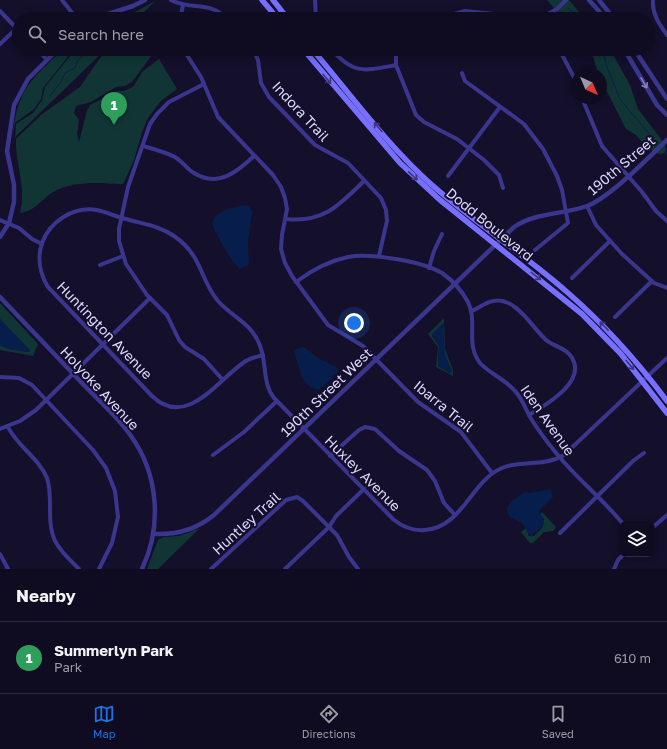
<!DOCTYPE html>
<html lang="en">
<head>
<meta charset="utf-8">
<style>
  body { margin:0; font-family:"Golos Text",sans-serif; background:#181429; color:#f1f3f6 }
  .controls { position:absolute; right:12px; bottom:12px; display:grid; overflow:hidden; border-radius:8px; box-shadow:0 2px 10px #0003 }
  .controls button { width:36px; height:36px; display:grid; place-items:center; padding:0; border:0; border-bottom:1px solid #2f2b3e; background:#0f0b20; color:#f1f3f6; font:20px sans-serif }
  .compass { position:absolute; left:571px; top:68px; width:36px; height:36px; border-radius:50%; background:#0f0b20; box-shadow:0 2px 10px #0003; rotate:136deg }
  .you { position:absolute; left:354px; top:323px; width:14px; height:14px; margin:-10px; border:3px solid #fff; border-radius:50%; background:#1a73e8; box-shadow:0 0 0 6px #1a73e833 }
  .badge { display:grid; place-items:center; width:26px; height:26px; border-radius:50%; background:#1a73e8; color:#fff; font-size:13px; font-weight:700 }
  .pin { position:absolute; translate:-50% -33px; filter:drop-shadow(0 1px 2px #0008) }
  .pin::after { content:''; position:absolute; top:21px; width:14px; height:12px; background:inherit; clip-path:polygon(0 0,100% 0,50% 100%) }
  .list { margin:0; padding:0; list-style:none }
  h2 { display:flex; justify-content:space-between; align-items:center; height:52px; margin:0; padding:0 16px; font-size:17px }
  h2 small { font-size:13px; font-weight:400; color:#9b9ba5 }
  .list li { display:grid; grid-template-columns:26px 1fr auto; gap:12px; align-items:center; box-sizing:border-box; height:72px; padding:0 16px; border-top:1px solid #2f2b3e }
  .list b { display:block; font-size:15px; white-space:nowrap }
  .list p { margin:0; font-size:13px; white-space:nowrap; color:#9b9ba5 }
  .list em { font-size:13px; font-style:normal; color:#9b9ba5 }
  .icon { flex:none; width:22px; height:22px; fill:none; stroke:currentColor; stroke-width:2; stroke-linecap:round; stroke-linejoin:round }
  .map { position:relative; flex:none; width:667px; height:569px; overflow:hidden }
  .search { position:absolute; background:#0f0b20; box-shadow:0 2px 10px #0003; left:12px; right:12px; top:12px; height:44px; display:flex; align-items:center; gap:10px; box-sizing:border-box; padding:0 14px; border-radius:22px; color:#9b9ba5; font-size:15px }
  .sheet { height:124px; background:#0f0b20 }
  nav { display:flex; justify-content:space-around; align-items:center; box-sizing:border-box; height:56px; border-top:1px solid #2f2b3e; background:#0f0b20; font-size:11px; color:#9b9ba5 }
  nav a { display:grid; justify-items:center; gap:2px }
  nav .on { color:#1a73e8 }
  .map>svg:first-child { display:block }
  .green { fill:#113535; fill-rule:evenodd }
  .water { fill:#071e4c }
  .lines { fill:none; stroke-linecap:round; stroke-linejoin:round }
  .stream { stroke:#071e4c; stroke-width:1 }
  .minor { stroke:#3b368d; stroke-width:4 }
  .tertiary { stroke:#3b368d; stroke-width:4.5 }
  .secondary { stroke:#766fff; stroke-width:5.5 }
  .oneway { stroke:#3b3580 }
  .oneway2 { stroke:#847fc0 }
  .labels { text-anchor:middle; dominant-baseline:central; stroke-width:4; stroke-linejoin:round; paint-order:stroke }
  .street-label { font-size:14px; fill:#ded8ff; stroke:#140f2b }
</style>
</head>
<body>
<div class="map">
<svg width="667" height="569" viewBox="0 0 667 569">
  <rect width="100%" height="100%" fill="#140f2b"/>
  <g class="green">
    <path d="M547,0H569L585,19H564Z"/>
    <path d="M155,1L137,19H111L137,11Z"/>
    <path d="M63,49H74L43,88L41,99L34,109L15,123L12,139C18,89 28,83 63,49Z"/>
    <path d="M76,49H106L15,137L16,124L33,113L42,100L45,87Z"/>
    <path d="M109,49H152V55L132,82L125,86L116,87L91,102L76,106L74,113L79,120L77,134L79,142L87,111L90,105L117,91H124L133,87L143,71L159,59L177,89L161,101L148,118L142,132L134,160L123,184C100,183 75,180 53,192C40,200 36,211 20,213C27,188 15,164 16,139L41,115L80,87L100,58Z"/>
    <path d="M591,49H610L630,85L638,109L664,143L666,149L665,153L659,154L648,149L636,135L626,129L601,80V74H598Z"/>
    <path d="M0,303L38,344L33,356L0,350V345L9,349L28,352L21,341L0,319Z"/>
    <path d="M444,318L445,349L453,370V376L436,367L438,347L428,334ZM444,324C442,334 442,344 445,354C446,361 450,365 450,373L438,366L439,346L432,336Z"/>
    <path d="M542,512L556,527L553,531L544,532L533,543H530L521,532L526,528L529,536H534L542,528L544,519L540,515Z"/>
    <path d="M200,528L158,569H147L158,540L164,537L179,536Z"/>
  </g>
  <g class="water">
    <path d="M246,205L249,206L252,212L248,241L249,265L240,269C232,262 215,234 212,223C216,210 234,207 246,205Z"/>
    <path d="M0,319L30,350V352L9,349L0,345Z"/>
    <path d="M443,323L445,354L452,371L451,373L438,366L439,346L432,334Z"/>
    <path d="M304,347L318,358L338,368V373L333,375L332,379L318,390L311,388L302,378L294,351L298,348Z"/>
    <path d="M551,489L553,497L539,511L544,521V524L531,537L522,523C515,519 506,519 507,508L513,500L526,491L529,493Z"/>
  </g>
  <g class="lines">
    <g class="stream">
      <path d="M568,8L581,19"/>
      <path d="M126,19V17"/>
      <path d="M602,49L608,70L620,99L655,141"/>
      <path d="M50,96L61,82L65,73L75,68L78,60L89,49"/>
      <path d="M665,153L667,155"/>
    </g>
    <g class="minor">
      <path d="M62,0L77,19"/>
      <path d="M171,0C191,11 210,0 227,19"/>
      <path d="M315,0L316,19"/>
      <path d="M653,0C652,14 659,24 667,35"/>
      <path d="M0,11L19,31"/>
      <path d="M180,19L183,5"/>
      <path d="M436,19L465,11L533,18L546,15L557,9L566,0"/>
      <path d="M0,44L17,28"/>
      <path d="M37,49L47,60"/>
      <path d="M183,49L201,77L218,117L273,175L281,187L285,198L287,209L282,235L281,249L285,263L292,276L328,325L363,346L418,402L461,432L492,473"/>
      <path d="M253,49L258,60L261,83L269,97L315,145L348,163L381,198L386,210L387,221L379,256"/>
      <path d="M331,49C354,75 364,71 396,65"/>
      <path d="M396,49V65L416,115L424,122L457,139L484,160L499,175L503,188"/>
      <path d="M559,49L577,83"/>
      <path d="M462,73L465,81L524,124L543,149L557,176L562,190L568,223L535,250"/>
      <path d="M204,84L169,102L157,114L150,124L128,187L119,229V241L126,264L147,295L167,315L179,340L185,347L204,359L222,379"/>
      <path d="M582,98L602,146L642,192L656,211L667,221"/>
      <path d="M143,146C154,149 165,152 175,157C183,162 187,169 194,173C218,188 237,172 254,156"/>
      <path d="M448,176L500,107"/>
      <path d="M587,206L596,225L622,254L654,283L667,288"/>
      <path d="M286,219C324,223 339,205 364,181"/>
      <path d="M0,220L19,228L32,239L42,244"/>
      <path d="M100,265L123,256"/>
      <path d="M429,268L434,251L442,234"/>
      <path d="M572,278L610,241"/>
      <path d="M296,282C312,270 328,261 348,257C370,253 422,261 442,273C452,280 462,291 468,302C478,322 465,344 480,363C490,374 505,379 515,391C522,398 525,408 530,417C538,430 547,442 557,454C577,479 603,499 623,524"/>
      <path d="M472,311C479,308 486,302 493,301C515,296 532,327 545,339C552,346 564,347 570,355C590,380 546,405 529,415"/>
      <path d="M615,317L652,281"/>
      <path d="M263,355C256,357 249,358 243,363C217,381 186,429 152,396L48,287C40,274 37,258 42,243C50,221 74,206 97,210C107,212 116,217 126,219C143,224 160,226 174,236C203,256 199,278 218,301C231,316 249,322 258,341C268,360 261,381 274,398L394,520C403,527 414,531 425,530C463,527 471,481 502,468C522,459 542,468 564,455L667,358"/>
      <path d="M0,377L19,378L32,385L93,450L106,468L115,491L118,517L112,543L99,569"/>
      <path d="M8,427C17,446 39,458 47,478C50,487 50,496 50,505C49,540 55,545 79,569"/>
      <path d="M0,429L20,421L36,410L150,298"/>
      <path d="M213,455L244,432L277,401"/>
      <path d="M330,456L359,430L365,427L375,429L399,451L427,470L435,481L444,503L455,515"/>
      <path d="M652,528L667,515"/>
      <path d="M560,533L633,461L644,453"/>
      <path d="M0,554L8,569"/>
      <path d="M211,569L286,500L297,497L303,501L337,535L349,557L358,569"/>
      <path d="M285,569L329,527L336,516L364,489"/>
      <path d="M614,569L618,560L624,554"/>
    </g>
    <g class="tertiary">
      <path d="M589,0L606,19"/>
      <path d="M599,0L614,19"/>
      <path d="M93,19L133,6L145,0"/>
      <path d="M624,49L657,105L667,115"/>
      <path d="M634,49L667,99"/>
      <path d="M0,237L9,223L14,202V185L7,151L14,105L28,79L58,49"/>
      <path d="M0,297C27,325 53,353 80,381C97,399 117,416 131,436C159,475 162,527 142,569"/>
      <path d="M154,534C176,535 197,529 214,515L514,227C536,212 562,215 587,206C610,197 647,159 667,140"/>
    </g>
    <g class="secondary">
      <path d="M262,0L278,19"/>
      <path d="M273,0L288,19"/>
      <path d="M303,49L400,163L440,200L582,314L621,354L667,413"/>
      <path d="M312,49C351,95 387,145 432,185C475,223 524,254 567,292C605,325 637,361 667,401"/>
    </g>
  </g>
  <defs><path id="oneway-shaft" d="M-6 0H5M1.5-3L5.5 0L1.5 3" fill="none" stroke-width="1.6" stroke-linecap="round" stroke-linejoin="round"/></defs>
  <g class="oneway">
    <use href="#oneway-shaft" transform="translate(327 79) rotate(50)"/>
    <use href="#oneway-shaft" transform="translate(378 127) rotate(-130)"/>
    <use href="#oneway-shaft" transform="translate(413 176) rotate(43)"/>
    <use href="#oneway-shaft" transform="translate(536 276) rotate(38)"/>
    <use href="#oneway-shaft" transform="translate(604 326) rotate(-134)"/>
    <use href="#oneway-shaft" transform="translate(630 365) rotate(50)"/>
  </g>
  <use class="oneway2" href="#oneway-shaft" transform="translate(644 83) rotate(60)"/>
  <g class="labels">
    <g class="street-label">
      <text transform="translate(301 111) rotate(47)">Indora Trail</text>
      <text transform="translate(621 165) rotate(-40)">190th Street</text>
      <text transform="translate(490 224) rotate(39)">Dodd Boulevard</text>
      <text transform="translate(105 330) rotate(46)">Huntington Avenue</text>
      <text transform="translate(100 388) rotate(47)">Holyoke Avenue</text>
      <text transform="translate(326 392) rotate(-44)">190th Street West</text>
      <text transform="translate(444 406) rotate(39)">Ibarra Trail</text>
      <text transform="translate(548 420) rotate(55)">Iden Avenue</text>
      <text transform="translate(363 473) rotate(45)">Huxley Avenue</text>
      <text transform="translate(246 523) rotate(-42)">Huntley Trail</text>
    </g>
  </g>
</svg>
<div class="controls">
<button><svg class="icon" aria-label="layers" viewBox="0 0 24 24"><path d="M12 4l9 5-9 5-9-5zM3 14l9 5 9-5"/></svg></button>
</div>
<svg class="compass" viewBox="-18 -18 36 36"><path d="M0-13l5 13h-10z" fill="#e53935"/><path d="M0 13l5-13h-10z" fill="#9b9ba5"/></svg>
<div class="you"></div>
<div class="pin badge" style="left:114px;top:125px;background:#2e9e5b">1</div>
<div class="search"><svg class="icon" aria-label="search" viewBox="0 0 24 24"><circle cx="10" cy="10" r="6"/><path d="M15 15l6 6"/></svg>Search here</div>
</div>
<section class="sheet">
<h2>Nearby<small></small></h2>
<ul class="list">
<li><span class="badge" style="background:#2e9e5b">1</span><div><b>Summerlyn Park</b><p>Park</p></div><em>610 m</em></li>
</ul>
</section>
<nav>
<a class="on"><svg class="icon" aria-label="map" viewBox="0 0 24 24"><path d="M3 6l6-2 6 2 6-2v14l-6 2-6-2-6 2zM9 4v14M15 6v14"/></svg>Map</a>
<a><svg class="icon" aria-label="directions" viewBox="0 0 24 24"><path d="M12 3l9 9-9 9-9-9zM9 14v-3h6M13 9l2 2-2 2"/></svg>Directions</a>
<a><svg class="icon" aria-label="saved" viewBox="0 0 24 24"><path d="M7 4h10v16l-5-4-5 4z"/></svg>Saved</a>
</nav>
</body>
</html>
